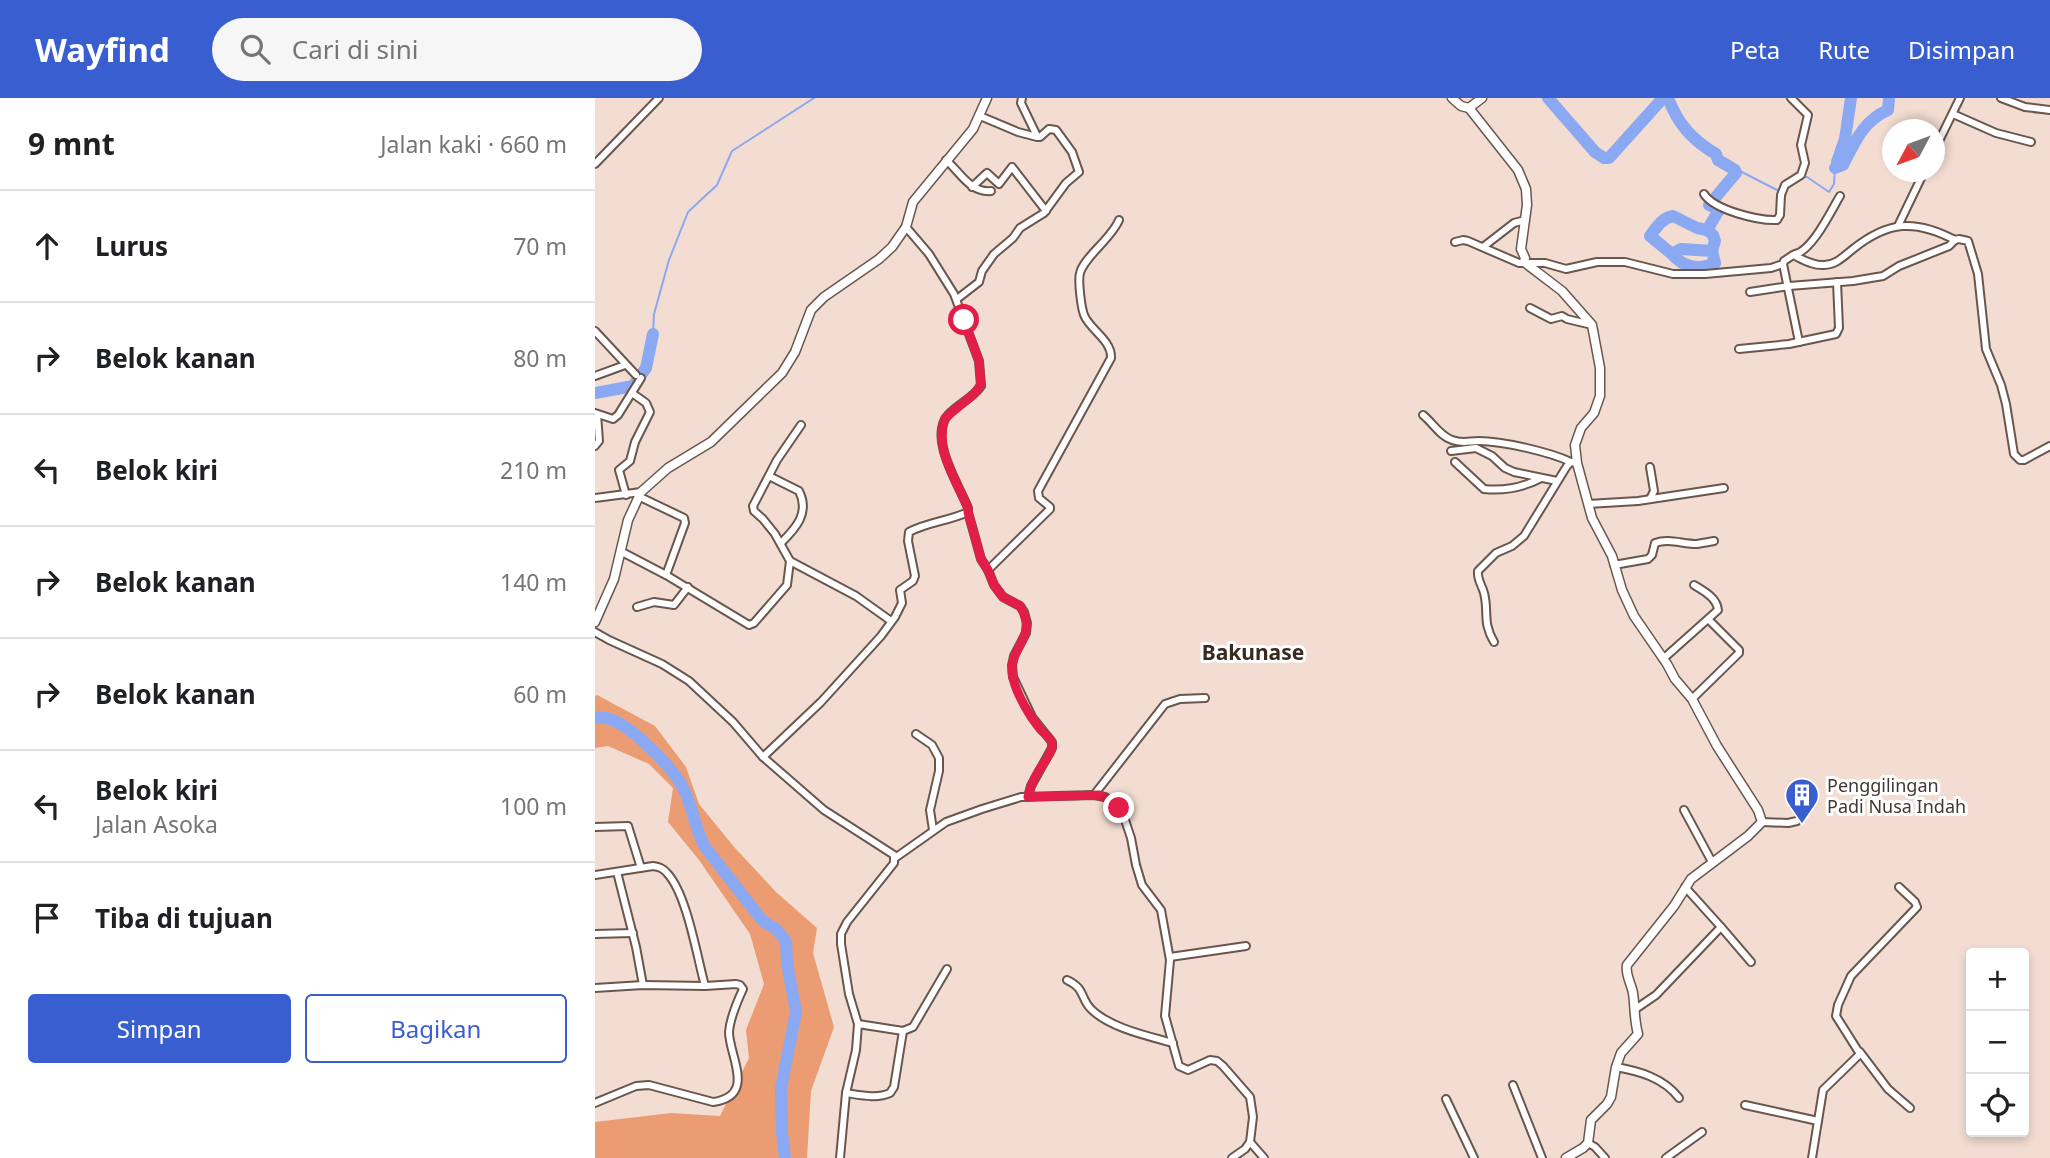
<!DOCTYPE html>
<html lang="id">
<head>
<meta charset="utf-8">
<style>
  body { margin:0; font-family:"Noto Sans",sans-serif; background:#f6f6f6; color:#202124 }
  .controls { position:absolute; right:21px; bottom:21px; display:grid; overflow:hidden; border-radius:7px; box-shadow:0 4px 10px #0003 }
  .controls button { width:63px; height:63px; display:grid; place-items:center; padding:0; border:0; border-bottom:2px solid #e0e0e0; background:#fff; color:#202124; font:35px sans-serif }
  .compass { position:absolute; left:1287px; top:21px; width:63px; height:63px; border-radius:50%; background:#fff; box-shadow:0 4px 10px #0003; rotate:229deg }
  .stop { position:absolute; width:21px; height:21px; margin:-16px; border:5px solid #e11d48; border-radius:50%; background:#fff }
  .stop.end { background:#e11d48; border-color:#fff; box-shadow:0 2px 7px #0008 }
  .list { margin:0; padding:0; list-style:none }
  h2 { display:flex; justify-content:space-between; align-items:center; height:91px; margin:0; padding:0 28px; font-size:30px }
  h2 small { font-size:23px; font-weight:400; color:#757577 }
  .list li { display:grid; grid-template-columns:46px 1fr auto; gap:21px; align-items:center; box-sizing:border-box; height:112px; padding:0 28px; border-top:2px solid #e0e0e0 }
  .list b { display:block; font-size:26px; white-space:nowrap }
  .list p { margin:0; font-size:23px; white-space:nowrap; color:#757577 }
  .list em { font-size:23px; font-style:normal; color:#757577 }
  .actions { display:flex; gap:14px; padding:21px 28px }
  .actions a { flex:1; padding:16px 0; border:2px solid #395ecf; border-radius:7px; text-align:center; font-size:24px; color:#395ecf }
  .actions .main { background:#395ecf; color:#fff }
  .icon { flex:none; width:38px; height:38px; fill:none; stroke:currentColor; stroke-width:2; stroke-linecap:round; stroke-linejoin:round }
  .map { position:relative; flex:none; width:1455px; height:1060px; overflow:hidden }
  header { display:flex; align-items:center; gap:42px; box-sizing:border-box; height:98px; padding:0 35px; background:#395ecf; color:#fff }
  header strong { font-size:33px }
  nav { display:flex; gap:38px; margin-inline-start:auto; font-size:24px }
  .search { width:490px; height:63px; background:#f6f6f6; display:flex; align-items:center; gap:18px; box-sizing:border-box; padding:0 24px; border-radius:38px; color:#757577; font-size:26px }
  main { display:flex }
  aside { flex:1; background:#fff }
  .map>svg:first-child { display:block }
  .forest { fill:#eb9c72 }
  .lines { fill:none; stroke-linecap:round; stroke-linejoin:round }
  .stream { stroke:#8ba9f2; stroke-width:2 }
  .river { stroke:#8ba9f2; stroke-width:12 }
  .minor-casing { stroke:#69564d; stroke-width:10 }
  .tertiary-casing { stroke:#69564d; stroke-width:11 }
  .minor { stroke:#fff; stroke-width:6 }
  .tertiary { stroke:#fff; stroke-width:8 }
  .route { stroke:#e11d48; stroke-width:9 }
  .labels { text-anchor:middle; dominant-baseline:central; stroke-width:6; stroke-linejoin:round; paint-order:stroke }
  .poi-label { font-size:18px; fill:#413834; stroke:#fff; text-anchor:start }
  .quarter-label { font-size:21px; font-weight:bold; fill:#392920; stroke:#fff }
</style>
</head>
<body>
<header>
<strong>Wayfind</strong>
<div class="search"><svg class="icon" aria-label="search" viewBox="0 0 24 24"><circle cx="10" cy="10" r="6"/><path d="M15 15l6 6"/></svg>Cari di sini</div>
<nav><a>Peta</a><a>Rute</a><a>Disimpan</a></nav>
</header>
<main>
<aside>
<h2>9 mnt<small>Jalan kaki · 660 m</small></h2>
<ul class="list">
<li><svg class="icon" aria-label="ahead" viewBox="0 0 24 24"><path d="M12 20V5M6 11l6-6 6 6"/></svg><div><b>Lurus</b></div><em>70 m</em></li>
<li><svg class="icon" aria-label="right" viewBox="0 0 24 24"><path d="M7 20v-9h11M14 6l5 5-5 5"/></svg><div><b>Belok kanan</b></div><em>80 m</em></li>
<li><svg class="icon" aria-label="left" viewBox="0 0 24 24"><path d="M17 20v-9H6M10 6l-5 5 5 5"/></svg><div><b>Belok kiri</b></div><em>210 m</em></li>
<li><svg class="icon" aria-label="right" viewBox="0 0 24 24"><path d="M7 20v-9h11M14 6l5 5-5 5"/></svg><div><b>Belok kanan</b></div><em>140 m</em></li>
<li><svg class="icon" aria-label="right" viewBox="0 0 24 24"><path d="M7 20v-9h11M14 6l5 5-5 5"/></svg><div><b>Belok kanan</b></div><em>60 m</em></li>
<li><svg class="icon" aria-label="left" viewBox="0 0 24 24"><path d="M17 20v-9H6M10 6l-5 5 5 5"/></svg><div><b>Belok kiri</b><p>Jalan Asoka</p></div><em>100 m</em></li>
<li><svg class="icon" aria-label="arrive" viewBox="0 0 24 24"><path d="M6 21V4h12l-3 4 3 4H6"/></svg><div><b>Tiba di tujuan</b></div></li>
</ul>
<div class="actions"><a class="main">Simpan</a><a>Bagikan</a></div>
</aside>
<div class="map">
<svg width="1455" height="1060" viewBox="0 0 1455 1060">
  <rect width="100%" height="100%" fill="#f3ddd2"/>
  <path class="forest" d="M2,597L60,628L91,669L104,706L140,750L181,794L222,830L218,855L239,929L216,993L212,1060H0V1024L76,1015L125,1018L154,960L151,932L169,886L155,836L104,762L73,724L78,690L54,666L13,648L0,650V598Z"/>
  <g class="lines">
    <g class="stream">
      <path d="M1137,69L1184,93"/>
      <path d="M1206,79H1212L1234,94L1239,86L1240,70"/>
      <path d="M58,236L59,216L74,162L93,114L122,87L137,53L219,0"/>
    </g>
    <g class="river">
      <path d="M953,0L1000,54L1009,60H1014L1068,0"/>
      <path d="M1073,0C1083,26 1097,42 1121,56L1123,62L1140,72L1141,75L1114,107L1124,112L1112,132"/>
      <path d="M1242,64L1250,41L1256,0"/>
      <path d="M1240,70L1248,67C1260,44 1268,23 1293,12L1294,0"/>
      <path d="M1077,156C1089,170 1104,172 1120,165L1117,153L1120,143L1118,137L1112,132L1102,130L1078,118C1067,120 1062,129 1055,138L1077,156L1086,151L1117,153"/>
      <path d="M0,295L38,288L51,270L58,236"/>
      <path d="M0,620C4,620 7,619 11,620C33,624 76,668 87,688C98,707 99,730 110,749L163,817L168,823L181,831L191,843L192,865L201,914L186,990L187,1035L190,1060"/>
    </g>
    <g class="minor-casing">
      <g id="minor">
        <path d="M427,0L426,5L442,38"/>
        <path d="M1406,0L1430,9L1455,12"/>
        <path d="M1358,16L1401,35L1436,44"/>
        <path d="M1339,53L1365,0"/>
        <path d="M351,62C365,74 375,95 396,93"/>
        <path d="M0,66L64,0"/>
        <path d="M377,89L392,75L404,86L417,69L451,113"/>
        <path d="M1109,96C1119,112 1164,123 1182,122L1185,117L1186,97L1190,87L1206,77L1210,65L1206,47L1213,17L1196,0"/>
        <path d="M1303,128L1329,74"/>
        <path d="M860,144L868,142L873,143L924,165H950L971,171L1002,164H1030L1078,176H1110L1176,170L1188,166L1189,163L1198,157C1207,161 1218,168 1229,167C1241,167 1249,158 1258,151C1293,123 1320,121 1360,142L1364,141L1373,143L1383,176L1391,251L1406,287L1411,306L1419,356L1425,362H1429L1455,348"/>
        <path d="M888,149L919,125L930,122"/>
        <path d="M1200,156C1217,153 1236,113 1245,98"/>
        <path d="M1188,166L1204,244"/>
        <path d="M1155,194L1194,188L1258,183L1288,178L1304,168L1354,148L1360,142"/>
        <path d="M362,201L384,184L387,173L399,156L418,140L425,130L449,115L471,85L484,74L477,54L461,32L454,31L445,39H442L423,34L385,18"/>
        <path d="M935,210L956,221L967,218L972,221L997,227"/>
        <path d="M0,233L41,277"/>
        <path d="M1144,251L1194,246L1241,236L1244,230L1242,184"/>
        <path d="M0,278L30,267"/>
        <path d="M0,315L18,321L23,317L46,280"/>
        <path d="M828,317C838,325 845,338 857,342C867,346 874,343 884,343C907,343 955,354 976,364"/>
        <path d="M206,327L182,362L158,408L159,413L168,421L180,436L195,463L261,498L296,523"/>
        <path d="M0,348L4,343L2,316"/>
        <path d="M856,353L881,350L897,358L910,370L919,374L962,383"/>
        <path d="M860,364L889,391C909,393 929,389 946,380"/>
        <path d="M1055,369L1059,393L1055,401"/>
        <path d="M174,378L204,393C215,415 201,430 186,445"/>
        <path d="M31,397L24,372L35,363L40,344L55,314L51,305L37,295"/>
        <path d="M43,398L89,420L90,425L71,477"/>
        <path d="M0,400L46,394"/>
        <path d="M993,406L1043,403L1129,390"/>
        <path d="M373,414L386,461L393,472L399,487L408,499L425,508L429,514L432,525L431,535L419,558L417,567L418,579L437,619L457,644V650L436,688L433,699"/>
        <path d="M27,454L71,477L154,527L159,525L192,487L195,463"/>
        <path d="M1019,467L1053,461L1057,457L1060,445C1074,440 1087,446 1102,446C1108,445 1114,444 1119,443"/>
        <path d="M393,472L455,411V409L444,400L443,393L516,260C517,243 497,233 490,219C486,212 483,182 485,175C489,159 517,140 524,122"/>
        <path d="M42,509L59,504L79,507L93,489"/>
        <path d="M0,534L14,542L67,566L94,583L138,624L168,659L229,712L299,757V765L252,824L246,836V846L254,896L263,926L261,952L251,995L245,1060"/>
        <path d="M899,544C887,524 894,514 889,495C887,487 882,482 883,473L901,455L917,448L929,438L972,368L976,364L982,365"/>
        <path d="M1068,561L1123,512C1122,500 1109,493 1099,487"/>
        <path d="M1097,601L1144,555V552L1114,522"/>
        <path d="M321,636L337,647L344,660V673L335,712L338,732"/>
        <path d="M168,659L226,604L286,538L300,519L307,505L305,492L318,483L320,478L313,443L314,434C333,424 354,423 373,414V410C364,387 333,340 353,317C363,306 378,300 386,288L384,263L359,196L334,156L311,129"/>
        <path d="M499,697L570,606L585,601L610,600"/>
        <path d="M1089,712L1117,764"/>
        <path d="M1167,724L1193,725L1202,723"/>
        <path d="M0,729L33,728L46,770"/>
        <path d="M300,760L351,724L387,711L426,699L499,697L510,699L519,705L528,716L536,740L541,767L547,787L566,812L575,862L570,918L584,968L593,972L615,962L622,963L628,968L655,999L658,1019L655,1044L650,1051L637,1060"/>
        <path d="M22,774L41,849L48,887"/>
        <path d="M0,777L58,768C64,769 68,770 72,775C92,796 102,859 110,888"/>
        <path d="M1126,829L1156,864"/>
        <path d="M0,836L38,835"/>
        <path d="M575,859L651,848"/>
        <path d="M472,882C491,891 485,900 496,911C515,930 553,938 578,945"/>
        <path d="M0,890L48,887L110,888L141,886L145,887L148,891C142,904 135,920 134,934C134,958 162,998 118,1004L54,987L41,988L0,1005"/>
        <path d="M1039,912L1061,897L1126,829L1090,789"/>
        <path d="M263,926L308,933L318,929L352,871"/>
        <path d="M1265,954L1293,991L1315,1010"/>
        <path d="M1021,969C1044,973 1069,980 1084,1000"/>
        <path d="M918,987L947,1060"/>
        <path d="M251,995C265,997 282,1001 295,995L299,989L308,933"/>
        <path d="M851,1001L879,1060"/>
        <path d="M1150,1007L1223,1023"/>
        <path d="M655,1044L669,1060"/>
        <path d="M993,1045L1000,1049L1010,1060"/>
        <path d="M1071,1060L1107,1034"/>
        <path d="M1217,1060L1228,992L1265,956L1241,918L1243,907L1256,878L1322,809L1320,804L1304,789"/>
      </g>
    </g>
    <g class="tertiary-casing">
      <g id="tertiary">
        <path d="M857,0L866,8L874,10L887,0"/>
        <path d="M874,10L923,72L931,91L932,107L926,151L930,160L929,164L967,193L997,227L1005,270V298L999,315L986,330L980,347L982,365L997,420L1017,458L1027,492L1039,518L1072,566L1080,581L1097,601L1122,648L1163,712L1167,724L1153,738L1096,781L1079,808L1032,867C1030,876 1036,885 1038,895C1040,909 1039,921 1043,936L1026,955L1021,969L1016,999L1012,1006L996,1022L993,1045L988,1050L971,1060"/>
        <path d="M0,524L19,481L33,422L46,394L73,370L116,344L187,275L200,254L216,212L229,199L284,161L297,149L311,129L318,104L378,31L392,0"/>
      </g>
    </g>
    <use href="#minor" class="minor"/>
    <use href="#tertiary" class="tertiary"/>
  </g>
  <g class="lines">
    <path class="route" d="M369,222L384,263L386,286L380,295L350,320C339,352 361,381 373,410V414L386,461L393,472L399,487L408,499L425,508C445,541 411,548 418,580C422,597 435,619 446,632C451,637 459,642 457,650C455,658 447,667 443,674C438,682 435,690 433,699L505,697L519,705L524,710"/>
  </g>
  <defs>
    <g id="building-pin" transform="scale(1.75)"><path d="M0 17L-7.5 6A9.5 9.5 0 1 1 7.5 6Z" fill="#395ecf" stroke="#fff"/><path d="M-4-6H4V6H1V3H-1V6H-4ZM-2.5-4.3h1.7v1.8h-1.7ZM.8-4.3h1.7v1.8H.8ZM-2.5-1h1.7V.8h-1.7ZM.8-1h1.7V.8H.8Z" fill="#fff"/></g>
  </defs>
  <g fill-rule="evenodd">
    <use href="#building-pin" x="1207" y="697"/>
  </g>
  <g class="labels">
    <g class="poi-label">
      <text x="1232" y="687">Penggilingan<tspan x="1232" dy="21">Padi Nusa Indah</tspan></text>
    </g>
    <g class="quarter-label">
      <text x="658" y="554">Bakunase</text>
    </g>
  </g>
</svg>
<div class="controls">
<button>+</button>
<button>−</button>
<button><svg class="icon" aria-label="locate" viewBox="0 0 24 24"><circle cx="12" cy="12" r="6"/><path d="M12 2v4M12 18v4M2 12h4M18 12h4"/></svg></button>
</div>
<svg class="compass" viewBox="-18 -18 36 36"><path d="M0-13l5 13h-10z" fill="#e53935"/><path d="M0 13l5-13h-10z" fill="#757577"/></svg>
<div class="stop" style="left:369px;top:222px"></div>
<div class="stop end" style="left:524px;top:710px"></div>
</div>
</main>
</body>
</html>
